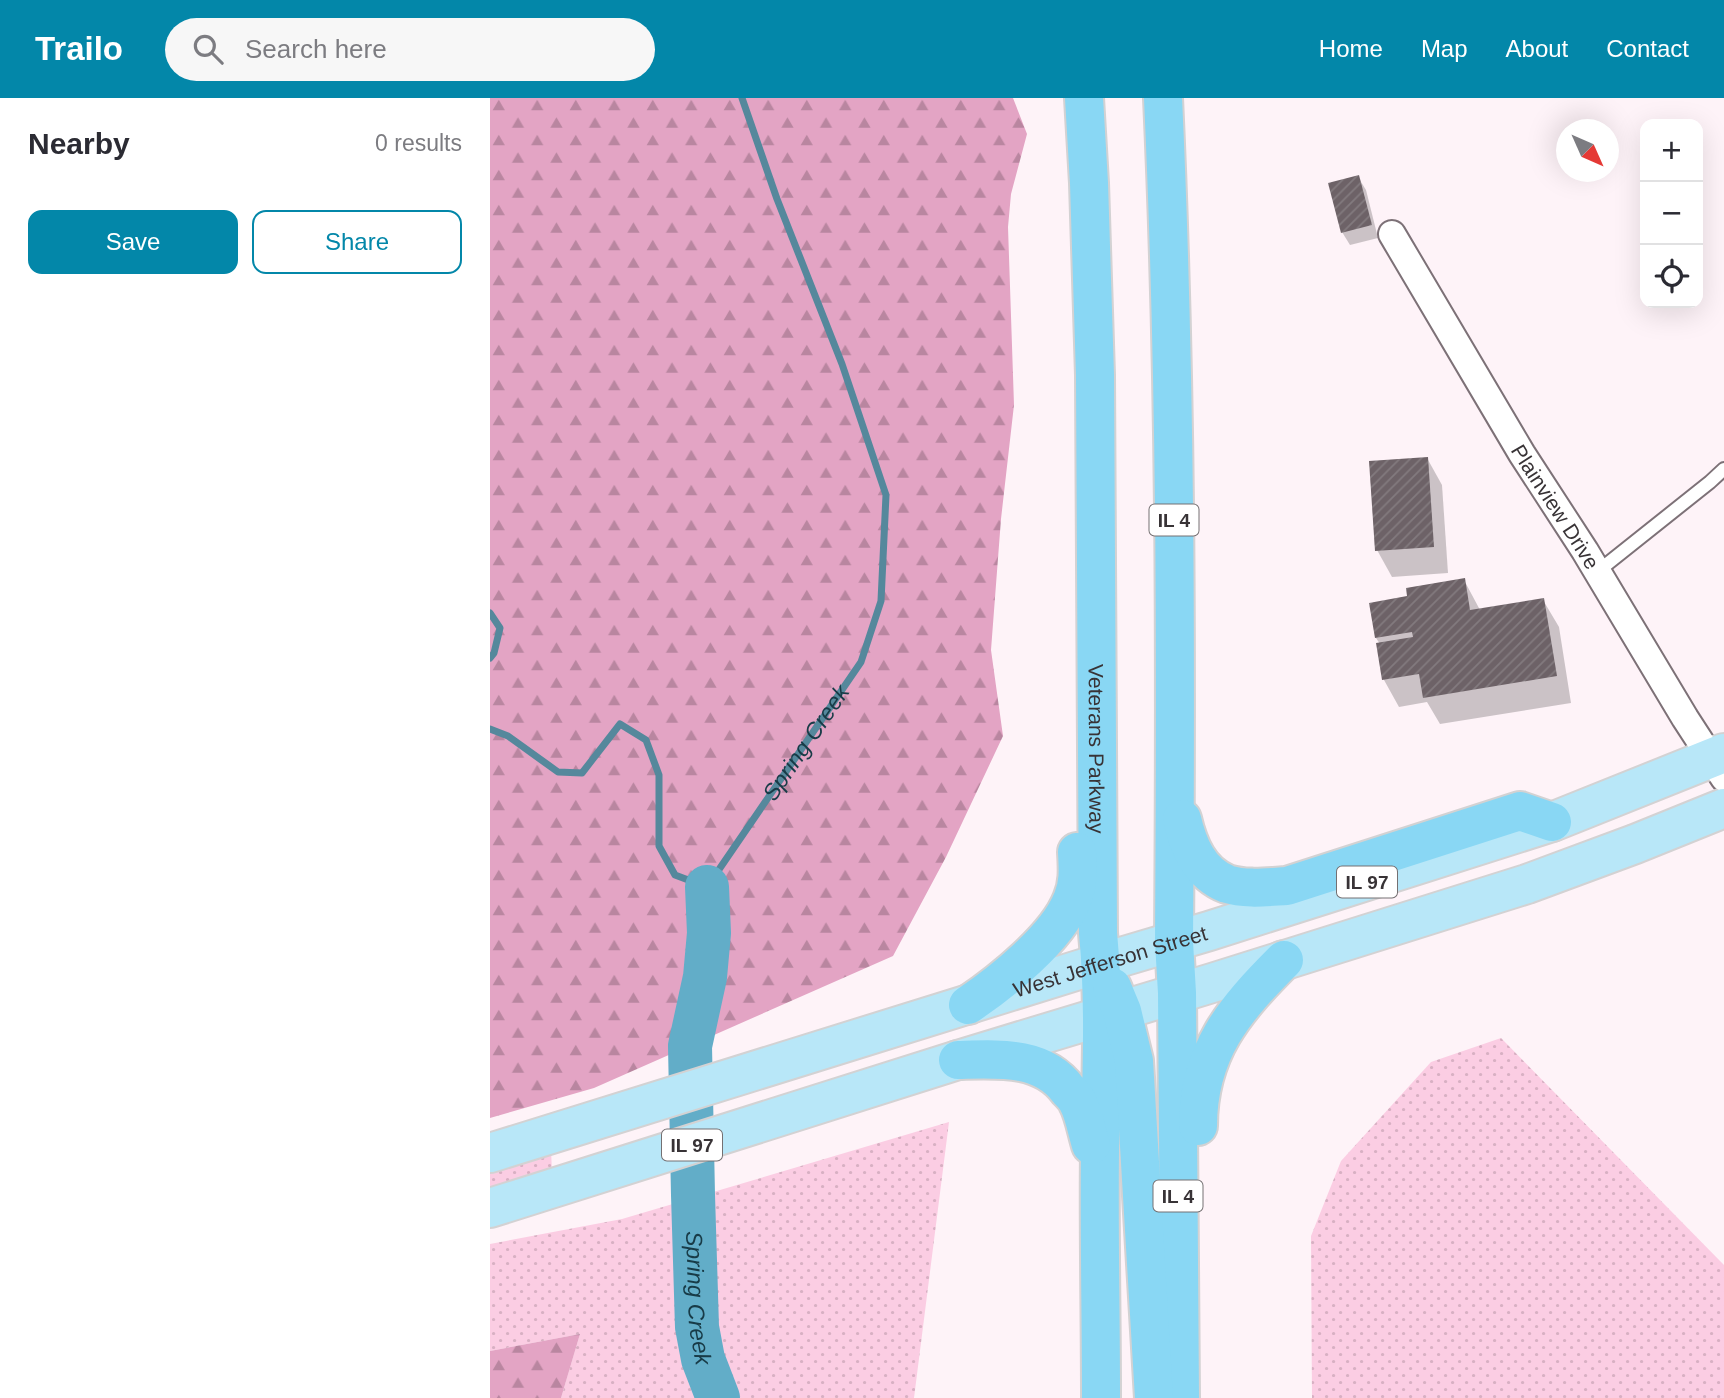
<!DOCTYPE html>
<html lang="en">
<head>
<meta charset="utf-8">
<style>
  body { margin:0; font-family:Arial,sans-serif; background:#f7f7f7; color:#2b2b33 }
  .controls { position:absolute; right:21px; top:21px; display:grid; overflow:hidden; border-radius:14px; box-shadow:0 7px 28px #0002 }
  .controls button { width:63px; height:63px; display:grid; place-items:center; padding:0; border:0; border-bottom:2px solid #e1e1e2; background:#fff; color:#2b2b33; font:35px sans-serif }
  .compass { position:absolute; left:1066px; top:21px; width:63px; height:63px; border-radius:50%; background:#fff; box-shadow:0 7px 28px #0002; rotate:135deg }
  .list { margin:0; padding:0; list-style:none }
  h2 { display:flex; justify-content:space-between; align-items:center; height:91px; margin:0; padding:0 28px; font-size:30px }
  h2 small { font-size:23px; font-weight:400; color:#7c7c81 }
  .actions { display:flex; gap:14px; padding:21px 28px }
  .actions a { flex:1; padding:16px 0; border:2px solid #0387a9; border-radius:14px; text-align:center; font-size:24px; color:#0387a9 }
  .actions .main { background:#0387a9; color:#fff }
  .icon { flex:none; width:38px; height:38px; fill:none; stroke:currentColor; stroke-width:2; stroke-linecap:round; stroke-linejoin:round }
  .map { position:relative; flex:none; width:1234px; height:1300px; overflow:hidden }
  header { display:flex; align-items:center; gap:42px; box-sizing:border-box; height:98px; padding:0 35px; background:#0387a9; color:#fff }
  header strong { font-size:33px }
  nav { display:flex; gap:38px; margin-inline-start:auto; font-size:24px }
  .search { width:490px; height:63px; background:#f7f7f7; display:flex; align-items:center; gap:18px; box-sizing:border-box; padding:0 24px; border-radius:38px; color:#7c7c81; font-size:26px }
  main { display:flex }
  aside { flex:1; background:#fff }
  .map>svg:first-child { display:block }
  .grass { fill:url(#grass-dots) }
  .forest { fill:url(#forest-firs) }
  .shadow { fill:#0003 }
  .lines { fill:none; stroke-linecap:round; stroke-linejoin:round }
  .stream { stroke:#55889c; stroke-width:7 }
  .river { stroke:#62adc8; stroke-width:44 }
  .building { fill:url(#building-hatch) }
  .lane-casing { stroke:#7d7177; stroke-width:16 }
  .street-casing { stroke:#7d7177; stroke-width:30 }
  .primary-casing { stroke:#d3d2d3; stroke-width:42 }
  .highway-casing { stroke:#d3d2d3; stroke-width:42 }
  .lane { stroke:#fff; stroke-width:12 }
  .street { stroke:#fff; stroke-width:26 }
  .primary { stroke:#b8e7f8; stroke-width:38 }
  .highway { stroke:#89d7f4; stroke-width:38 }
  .labels { text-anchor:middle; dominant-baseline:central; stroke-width:7; stroke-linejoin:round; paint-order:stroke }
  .shield { fill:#fff; stroke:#747072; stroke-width:2 }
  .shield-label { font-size:19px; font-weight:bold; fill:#383336 }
  .street-label { font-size:21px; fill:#383336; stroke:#fff }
  .water-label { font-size:23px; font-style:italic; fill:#183b47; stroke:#fff }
</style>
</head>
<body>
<header>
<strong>Trailo</strong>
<div class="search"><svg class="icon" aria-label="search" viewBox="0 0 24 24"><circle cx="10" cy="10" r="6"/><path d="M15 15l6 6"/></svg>Search here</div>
<nav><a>Home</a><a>Map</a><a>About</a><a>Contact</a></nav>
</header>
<main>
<aside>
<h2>Nearby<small>0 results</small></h2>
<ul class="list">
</ul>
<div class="actions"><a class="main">Save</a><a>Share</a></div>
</aside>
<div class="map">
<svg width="1234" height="1300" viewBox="0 0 1234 1300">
  <defs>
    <pattern id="grass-dots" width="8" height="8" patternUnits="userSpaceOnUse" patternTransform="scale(1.75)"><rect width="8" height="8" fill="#fbcde3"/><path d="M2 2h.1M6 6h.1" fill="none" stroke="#d8b0c3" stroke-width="1.8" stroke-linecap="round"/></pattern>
    <pattern id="forest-firs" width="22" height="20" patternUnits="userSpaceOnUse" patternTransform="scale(1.75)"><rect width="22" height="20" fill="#e3a4c4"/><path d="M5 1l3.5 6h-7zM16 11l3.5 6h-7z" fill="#b986a0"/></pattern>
    <pattern id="building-hatch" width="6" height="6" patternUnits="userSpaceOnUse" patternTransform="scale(1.75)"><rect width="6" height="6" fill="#6d6267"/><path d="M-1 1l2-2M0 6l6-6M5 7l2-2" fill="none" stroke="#827a7e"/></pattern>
  </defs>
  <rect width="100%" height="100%" fill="#fef3f8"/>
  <g class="grass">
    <path d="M1011,940L1234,1167V1300H822L821,1138L851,1063L941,964Z"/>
    <path d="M459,1024L424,1300H71L90,1236L0,1253V1146L132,1121Z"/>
    <path d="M61,1050L62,1076L0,1095V1069Z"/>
  </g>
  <g class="forest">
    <path d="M0,0H523L537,36L521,96L518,129L524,307L511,421L501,552L513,638L456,759L403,858L104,990L0,1020Z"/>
    <path d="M90,1236L71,1300H0V1253Z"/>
  </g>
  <g class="shadow">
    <path d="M868,79L876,92L888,140L860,147L852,134Z"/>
    <path d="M937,360L952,387L958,475L902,479L887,452Z"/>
    <path d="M974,482L990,512L1053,502L1069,529L1081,605L950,626L937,604L909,609L894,582L888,547L890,546L886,540L920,500Z"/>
  </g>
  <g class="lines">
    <g class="stream">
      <path d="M0,515L10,530L4,555L0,560"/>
      <path id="s1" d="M0,631L18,638L68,674L92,675L130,626L156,642L169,677V748L185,777L217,789L371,564L391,503L396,397L352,266L287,101L252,0"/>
    </g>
    <path class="river" id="s2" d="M217,789L219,835L215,879L200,948L203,1097L207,1229L213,1261L228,1300"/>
  </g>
  <g class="building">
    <path d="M869,77L882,127L851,135L838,85Z"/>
    <path d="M938,359L944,449L885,453L879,363Z"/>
    <path d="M975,480L980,512L1054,500L1067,578L933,600L929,576L892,582L886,545L923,539L922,534L885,540L879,505L917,498L916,490Z"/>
  </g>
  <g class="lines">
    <g class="lane-casing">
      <path id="lane" d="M1107,474L1220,384L1234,371"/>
    </g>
    <g class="street-casing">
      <g id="street">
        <path id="s3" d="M902,136L1032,356L1095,453L1195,620L1234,680"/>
      </g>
    </g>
    <g class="primary-casing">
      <g id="primary">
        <path id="s4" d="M0,1055L611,865L719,833L1062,724L1234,655"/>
        <path d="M0,1110L468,962L722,885L1037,786L1145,746L1234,710"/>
      </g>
    </g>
    <g class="highway-casing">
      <g id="highway">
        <path id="s5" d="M594,0L599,85L605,277L608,835C615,907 611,981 610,1054C609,1136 611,1218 611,1300"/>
        <path d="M673,0C686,281 686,562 684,844L687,895L690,1300"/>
        <path d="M692,721C698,747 709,775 737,786C756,792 778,789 797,788L1030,713L1062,724"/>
        <path d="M622,889L632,913L644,963L664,1300"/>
        <path d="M478,907C512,884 567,840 582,802C589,786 588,771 587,754"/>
        <path d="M468,962C507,961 552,957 578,992C582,996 586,1000 588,1005C594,1016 597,1034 601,1047"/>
        <path d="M708,1028C708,954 744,912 794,862"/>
      </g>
    </g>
    <use href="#lane" class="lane"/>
    <use href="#street" class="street"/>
    <use href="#primary" class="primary"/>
    <use href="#highway" class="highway"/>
  </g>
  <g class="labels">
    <g class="shield">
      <rect x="659.5" y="406.5" width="49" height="31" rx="5"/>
      <rect x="847" y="768.5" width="60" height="31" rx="5"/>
      <rect x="172" y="1031.5" width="60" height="31" rx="5"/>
      <rect x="663.5" y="1082.5" width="49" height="31" rx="5"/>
    </g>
    <g class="shield-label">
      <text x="684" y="422">IL 4</text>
      <text x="877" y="784">IL 97</text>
      <text x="202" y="1047">IL 97</text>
      <text x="688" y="1098">IL 4</text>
    </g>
    <g class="street-label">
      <text stroke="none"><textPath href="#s3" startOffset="318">Plainview Drive</textPath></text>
      <text stroke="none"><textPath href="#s5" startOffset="651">Veterans Parkway</textPath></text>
      <text stroke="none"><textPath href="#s4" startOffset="649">West Jefferson Street</textPath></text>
    </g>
    <g class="water-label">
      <text stroke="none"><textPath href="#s1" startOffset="548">Spring Creek</textPath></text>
      <text stroke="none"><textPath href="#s2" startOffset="413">Spring Creek</textPath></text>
    </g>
  </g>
</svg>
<div class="controls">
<button>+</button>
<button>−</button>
<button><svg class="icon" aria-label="locate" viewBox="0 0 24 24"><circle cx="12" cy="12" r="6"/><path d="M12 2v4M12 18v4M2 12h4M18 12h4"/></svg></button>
</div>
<svg class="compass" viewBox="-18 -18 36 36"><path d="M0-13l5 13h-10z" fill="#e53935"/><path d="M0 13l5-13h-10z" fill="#7c7c81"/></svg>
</div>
</main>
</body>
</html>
